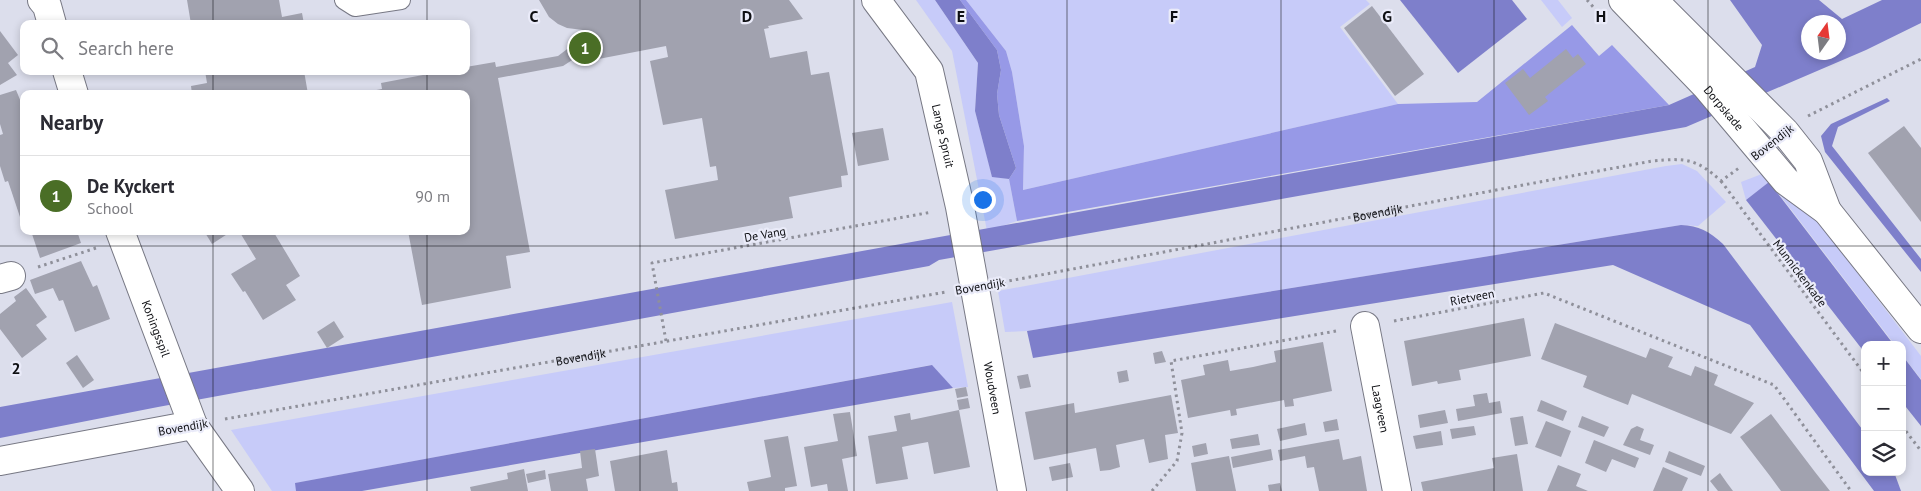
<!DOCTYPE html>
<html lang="en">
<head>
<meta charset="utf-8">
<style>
  body { margin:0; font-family:"PT Sans",sans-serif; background:#f2f2f3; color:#2b2b33 }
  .controls { position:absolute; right:15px; bottom:15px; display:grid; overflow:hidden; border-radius:10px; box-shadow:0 2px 8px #0003 }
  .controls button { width:45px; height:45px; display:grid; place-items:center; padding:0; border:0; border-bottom:1px solid #e1e1e2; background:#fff; color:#2b2b33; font:25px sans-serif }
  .compass { position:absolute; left:1801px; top:15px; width:45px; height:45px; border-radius:50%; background:#fff; box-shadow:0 2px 8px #0003; rotate:14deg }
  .you { position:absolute; left:982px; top:199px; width:18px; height:18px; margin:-12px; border:4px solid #fff; border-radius:50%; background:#1a73e8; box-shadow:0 0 0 8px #1a73e833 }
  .badge { display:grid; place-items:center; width:32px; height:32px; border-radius:50%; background:#4a6e26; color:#fff; font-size:16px; font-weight:700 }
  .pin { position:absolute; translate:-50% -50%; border:2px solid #fff; box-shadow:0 1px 5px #0006 }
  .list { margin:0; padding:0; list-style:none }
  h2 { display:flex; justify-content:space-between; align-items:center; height:65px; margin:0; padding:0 20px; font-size:21px }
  h2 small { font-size:16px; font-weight:400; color:#7c7c81 }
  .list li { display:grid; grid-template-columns:32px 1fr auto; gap:15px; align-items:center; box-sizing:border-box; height:80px; padding:0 20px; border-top:1px solid #e1e1e2 }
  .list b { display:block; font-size:19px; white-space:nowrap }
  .list p { margin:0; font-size:16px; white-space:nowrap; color:#7c7c81 }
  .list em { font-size:16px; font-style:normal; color:#7c7c81 }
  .icon { flex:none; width:28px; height:28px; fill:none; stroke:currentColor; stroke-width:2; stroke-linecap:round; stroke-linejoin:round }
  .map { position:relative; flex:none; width:1921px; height:491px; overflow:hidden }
  .search { position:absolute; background:#fff; box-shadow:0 2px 8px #0003; left:20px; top:20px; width:450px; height:55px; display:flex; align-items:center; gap:12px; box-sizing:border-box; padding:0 18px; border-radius:10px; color:#7c7c81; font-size:19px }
  .panel { position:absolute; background:#fff; box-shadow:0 2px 8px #0003; left:20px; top:90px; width:450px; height:145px; border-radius:10px }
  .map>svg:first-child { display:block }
  .green { fill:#c7cbf9 }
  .forest { fill:#9799e7 }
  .water { fill:#7e7fcb; fill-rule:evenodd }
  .building { fill:#a1a2af }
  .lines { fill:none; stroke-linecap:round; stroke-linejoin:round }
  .lane-casing { stroke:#777884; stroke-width:20 }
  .street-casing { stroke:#777884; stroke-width:30 }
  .secondary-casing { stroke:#777884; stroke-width:30 }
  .path { stroke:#8f909a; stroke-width:3; stroke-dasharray:2.5 4; stroke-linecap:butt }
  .lane { stroke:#fff; stroke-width:18 }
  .street { stroke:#fff; stroke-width:28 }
  .secondary { stroke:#fff; stroke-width:28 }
  .grid { fill:none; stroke:#0e0f13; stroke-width:1; stroke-opacity:0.55 }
  .labels { text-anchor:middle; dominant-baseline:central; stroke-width:4.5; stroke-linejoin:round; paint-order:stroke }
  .street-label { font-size:12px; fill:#0e0f13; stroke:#eaebf9 }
  .grid-label { font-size:16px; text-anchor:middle; font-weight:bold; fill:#0e0f13; stroke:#eaebf9; stroke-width:4.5; stroke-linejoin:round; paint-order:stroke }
</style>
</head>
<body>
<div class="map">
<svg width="1921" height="491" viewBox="0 0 1921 491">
  <rect width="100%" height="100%" fill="#dcdeec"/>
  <g class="green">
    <path d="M916,0H935L978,63L975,111L992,176L1009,179L1017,221L987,231L952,51Z"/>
    <path d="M966,0H1366L1370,4L1340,27L1398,104L1023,190L1024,146L1012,72L1006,51Z"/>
    <path d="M1541,0H1558L1572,18L1562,27Z"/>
    <path d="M1682,164L1697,171L1726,202L1698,226L1681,225L1027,331L1005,332L998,291L1666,166Z"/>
    <path d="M1767,172L1820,224L1921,356V379L1902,355V345H1895L1770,182L1746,200L1741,182Z"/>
    <path d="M952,302L968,387L953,388L931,365L296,483V491H272L231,430Z"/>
  </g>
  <path class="forest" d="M960,0H966L1006,51L1012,72L1024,146L1023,190L1398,104L1477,102L1572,25L1599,56L1612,45L1669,105L1017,221L1009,179L1016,168L999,115L997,94L1001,70L997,50Z"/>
  <g class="water">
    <path d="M935,0H960L997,50L1001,70L997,94L999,115L1016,168L1009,179L992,177L975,111L978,63Z"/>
    <path d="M1400,0H1512L1527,19L1458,73Z"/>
    <path d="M1730,0H1819L1842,19L1882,0H1921V23L1866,50L1686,127L939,260L929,266L158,407L0,438V407L1669,105L1755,67L1762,45ZM1808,22H1838V52H1808Z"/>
    <path d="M1887,98L1890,101L1838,127L1832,146L1921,259V272L1825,152L1821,136L1831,124Z"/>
    <path d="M1769,182L1894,345H1865V353L1746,200Z"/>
    <path d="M1681,225C1699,226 1709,231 1723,244L1865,433V472H1894L1901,491H1874L1750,325L1613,265L1033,358L1027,331Z"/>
    <path d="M1902,355L1921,380V426L1902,402Z"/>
    <path d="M932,365L953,388L362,491H296L295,483Z"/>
  </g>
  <g class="building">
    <path d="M187,0H279L282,17L302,13L304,24H191Z"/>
    <path d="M539,0H789L803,19L768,26L769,28L764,29L770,58L807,51L811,75L829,72L848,175L841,176L842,187L789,197L793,218L675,239L665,190L718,180L716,166L710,167L702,118L663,125L650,61L668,57L666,46L588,61L583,53L563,66L498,78L530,252L506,256L511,288L422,305L408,231H466V94L360,93L382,89L381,83L444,71H466V67L495,62L496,67L558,56L591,31L567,28L558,24L549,17Z"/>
    <path d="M1372,6L1424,74L1395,96L1344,28Z"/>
    <path d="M0,31L18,55L8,63L17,75L0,85Z"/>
    <path d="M1566,49L1573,58L1578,54L1586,64L1545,97L1548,101L1529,115L1505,83L1523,69L1530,78Z"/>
    <path d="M205,71H304L308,94H192L191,86L207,83Z"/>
    <path d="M16,90L21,102L24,101L23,226L8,181L5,182L0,166V135L3,134L0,124V95Z"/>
    <path d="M1904,126L1921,148V222L1868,153Z"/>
    <path d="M883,128L889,160L858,166L852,133Z"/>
    <path d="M31,231H77L81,243L40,258Z"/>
    <path d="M204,231H232L212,244Z"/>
    <path d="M239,231H273L300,276L286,285L296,300L263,320L245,291L243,292L231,274L256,259Z"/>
    <path d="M81,261L93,287L97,285L110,319L75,332L63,300L59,301L53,288L35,294L30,280Z"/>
    <path d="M26,288L47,317L36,325L47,339L22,358L0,329V314L16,301L14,297Z"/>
    <path d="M1524,318L1531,356L1459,370L1461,380L1438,384L1437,381L1412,386L1404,341Z"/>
    <path d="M334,321L344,337L327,348L317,332Z"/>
    <path d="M1555,323L1646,358L1650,348L1673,357L1668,367L1691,376L1695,366L1718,375L1714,385L1754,403L1731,434L1632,394L1628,405L1605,396L1583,387L1587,376L1541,359Z"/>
    <path d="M1323,342L1332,391L1293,399L1294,406L1285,407L1284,400L1236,409L1237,415L1231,416L1230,410L1188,418L1181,380L1205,375L1203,365L1228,360L1230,371L1253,367L1276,362L1274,351Z"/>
    <path d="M1162,351L1166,362L1155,364L1153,353Z"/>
    <path d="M77,355L94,380L83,388L66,363Z"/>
    <path d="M1127,370L1129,381L1119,383L1117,372Z"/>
    <path d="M1028,374L1031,387L1020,389L1017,376Z"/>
    <path d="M966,387L968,396L957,398L955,389Z"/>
    <path d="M1487,393L1489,403L1500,401L1502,413L1458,421L1456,409L1475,406L1473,395Z"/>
    <path d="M1171,395L1178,433L1165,435L1168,459L1149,463L1144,439L1116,445L1120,467L1110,470L1100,471L1096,448L1034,460L1025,412L1074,403L1075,413Z"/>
    <path d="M968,398L970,408L959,410L970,467L934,474L928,442L917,444L902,447L908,479L876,484L868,436L897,431L894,416L910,413L911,420L959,410L957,400Z"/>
    <path d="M1541,400L1567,411L1563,421L1537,411Z"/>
    <path d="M1445,410L1448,423L1420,428L1418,415Z"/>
    <path d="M850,412L857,456L842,459L848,491H828L827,484L811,487L804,447L838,441L833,414Z"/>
    <path d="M1771,414L1815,472L1830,491H1781L1770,476L1740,437Z"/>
    <path d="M1523,416L1528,444L1515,446L1510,418Z"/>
    <path d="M1582,416L1609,427L1604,437L1578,427Z"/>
    <path d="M1337,419L1339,430L1325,432L1323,422Z"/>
    <path d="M1546,421L1571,431L1561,457L1535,447Z"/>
    <path d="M1305,423L1307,435L1280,441L1277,429Z"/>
    <path d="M1474,426L1476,435L1452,439L1450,429Z"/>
    <path d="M1637,426L1644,429L1640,440L1654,445L1650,455L1623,445L1631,429Z"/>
    <path d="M1441,431L1443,445L1416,449L1413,436Z"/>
    <path d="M1258,434L1260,445L1232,449L1230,439Z"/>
    <path d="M788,436L797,486L785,488V491H749L747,482L771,477L764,440Z"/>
    <path d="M1339,439L1343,460L1361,456L1367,491H1319L1314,467L1307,468L1305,456L1280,461L1278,450Z"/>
    <path d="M1594,440L1639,458L1635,468L1612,459L1606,472L1585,463Z"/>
    <path d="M1206,443L1208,454L1194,457L1192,446Z"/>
    <path d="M595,449L599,476L586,479L588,491H551L548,474L582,468L580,451Z"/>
    <path d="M1271,449L1273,460L1233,468L1231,457Z"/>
    <path d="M667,450L672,483L677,482L678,491H615L610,461Z"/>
    <path d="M1669,451L1705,466L1701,476L1665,462Z"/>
    <path d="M1517,454L1523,491H1423L1421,482L1494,468L1492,458Z"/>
    <path d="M1229,456L1236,491H1196L1191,463Z"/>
    <path d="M1070,463L1073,477L1052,481L1049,467Z"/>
    <path d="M1558,465L1581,474L1576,486L1588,491H1547Z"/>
    <path d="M1663,467L1688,478L1682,491H1653Z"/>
    <path d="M524,469L528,491H471L470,487L508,479L507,473Z"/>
    <path d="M545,470L546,479L528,483L526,474Z"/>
    <path d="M1720,473L1727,483L1733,491H1718L1710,481Z"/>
    <path d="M1280,483L1282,491H1269L1268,485Z"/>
  </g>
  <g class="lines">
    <g class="lane-casing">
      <path id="lane" d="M344,0L355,7L401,0"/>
    </g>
    <g class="street-casing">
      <g id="street">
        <path d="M42,0L47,6L52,24"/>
        <path id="s3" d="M876,0L929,71L960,207L1012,491"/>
        <path d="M67,71L74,94"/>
        <path id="s4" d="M120,231L193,425L240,491"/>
        <path d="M0,279L11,276"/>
        <path id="s5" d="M1365,326L1397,491"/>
        <path d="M0,461L193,425"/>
      </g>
    </g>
    <g class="secondary-casing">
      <g id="secondary">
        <path id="s6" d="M1623,0L1706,86L1786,181L1827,211L1921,329"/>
        <path d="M1653,0L1785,132L1808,161L1827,211"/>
      </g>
    </g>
    <g class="path">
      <path d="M1587,0L1595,9"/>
      <path d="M1808,116L1921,59"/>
      <path d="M1721,181L1865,375"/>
      <path d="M38,267L96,248"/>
      <path id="s1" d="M1003,282L1652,161C1685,158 1696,158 1721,181L1739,168"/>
      <path d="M1394,321L1544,293L1774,385L1851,491"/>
      <path d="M666,341L652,263L932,212"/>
      <path id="s2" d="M225,419L946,292"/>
      <path d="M1902,426L1921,451"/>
      <path d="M1152,491L1177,461L1182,433L1171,361L1336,331"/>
    </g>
    <use href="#lane" class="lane"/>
    <use href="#street" class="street"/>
    <use href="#secondary" class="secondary"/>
  </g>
  <path class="grid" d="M213,0V24M427,0V24M640,0V491M854,0V491M1067,0V491M1281,0V491M1494,0V491M1708,0V491M213,71V94M427,71V94M213,231V491M427,231V491M0,246H1921"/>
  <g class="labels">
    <g class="street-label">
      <text stroke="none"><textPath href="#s6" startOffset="148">Dorpskade</textPath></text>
      <text stroke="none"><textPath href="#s3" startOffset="155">Lange Spruit</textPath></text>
      <text transform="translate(1772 142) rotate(-38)">Bovendijk</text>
      <text stroke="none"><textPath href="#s1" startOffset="381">Bovendijk</textPath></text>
      <text transform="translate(765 234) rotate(-10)">De Vang</text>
      <text transform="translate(1800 273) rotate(53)">Munnickenkade</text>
      <text transform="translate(980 286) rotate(-10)">Bovendijk</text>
      <text transform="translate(1472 297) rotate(-11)">Rietveen</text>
      <text stroke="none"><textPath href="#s4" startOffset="104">Koningsspil</textPath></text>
      <text stroke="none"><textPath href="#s2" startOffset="361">Bovendijk</textPath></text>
      <text stroke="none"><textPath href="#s3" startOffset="412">Woudveen</textPath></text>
      <text stroke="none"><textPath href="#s5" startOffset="84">Laagveen</textPath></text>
      <text transform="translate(183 427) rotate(-10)">Bovendijk</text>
    </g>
  </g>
  <g class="grid-label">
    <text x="534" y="22">C</text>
    <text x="747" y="22">D</text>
    <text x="961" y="22">E</text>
    <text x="1174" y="22">F</text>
    <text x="1387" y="22">G</text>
    <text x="1601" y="22">H</text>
    <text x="16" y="374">2</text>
  </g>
</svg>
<div class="controls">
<button>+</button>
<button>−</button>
<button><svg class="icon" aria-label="layers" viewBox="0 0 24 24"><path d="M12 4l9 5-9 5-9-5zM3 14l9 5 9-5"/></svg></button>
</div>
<svg class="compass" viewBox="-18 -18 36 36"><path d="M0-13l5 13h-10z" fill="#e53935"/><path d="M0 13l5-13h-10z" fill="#7c7c81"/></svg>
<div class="you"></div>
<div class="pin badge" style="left:585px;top:48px">1</div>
<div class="search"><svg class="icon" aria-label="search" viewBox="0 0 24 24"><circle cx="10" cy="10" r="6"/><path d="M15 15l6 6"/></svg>Search here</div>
<section class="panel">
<h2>Nearby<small></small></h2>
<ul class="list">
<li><span class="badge">1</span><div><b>De Kyckert</b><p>School</p></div><em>90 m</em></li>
</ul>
</section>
</div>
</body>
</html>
